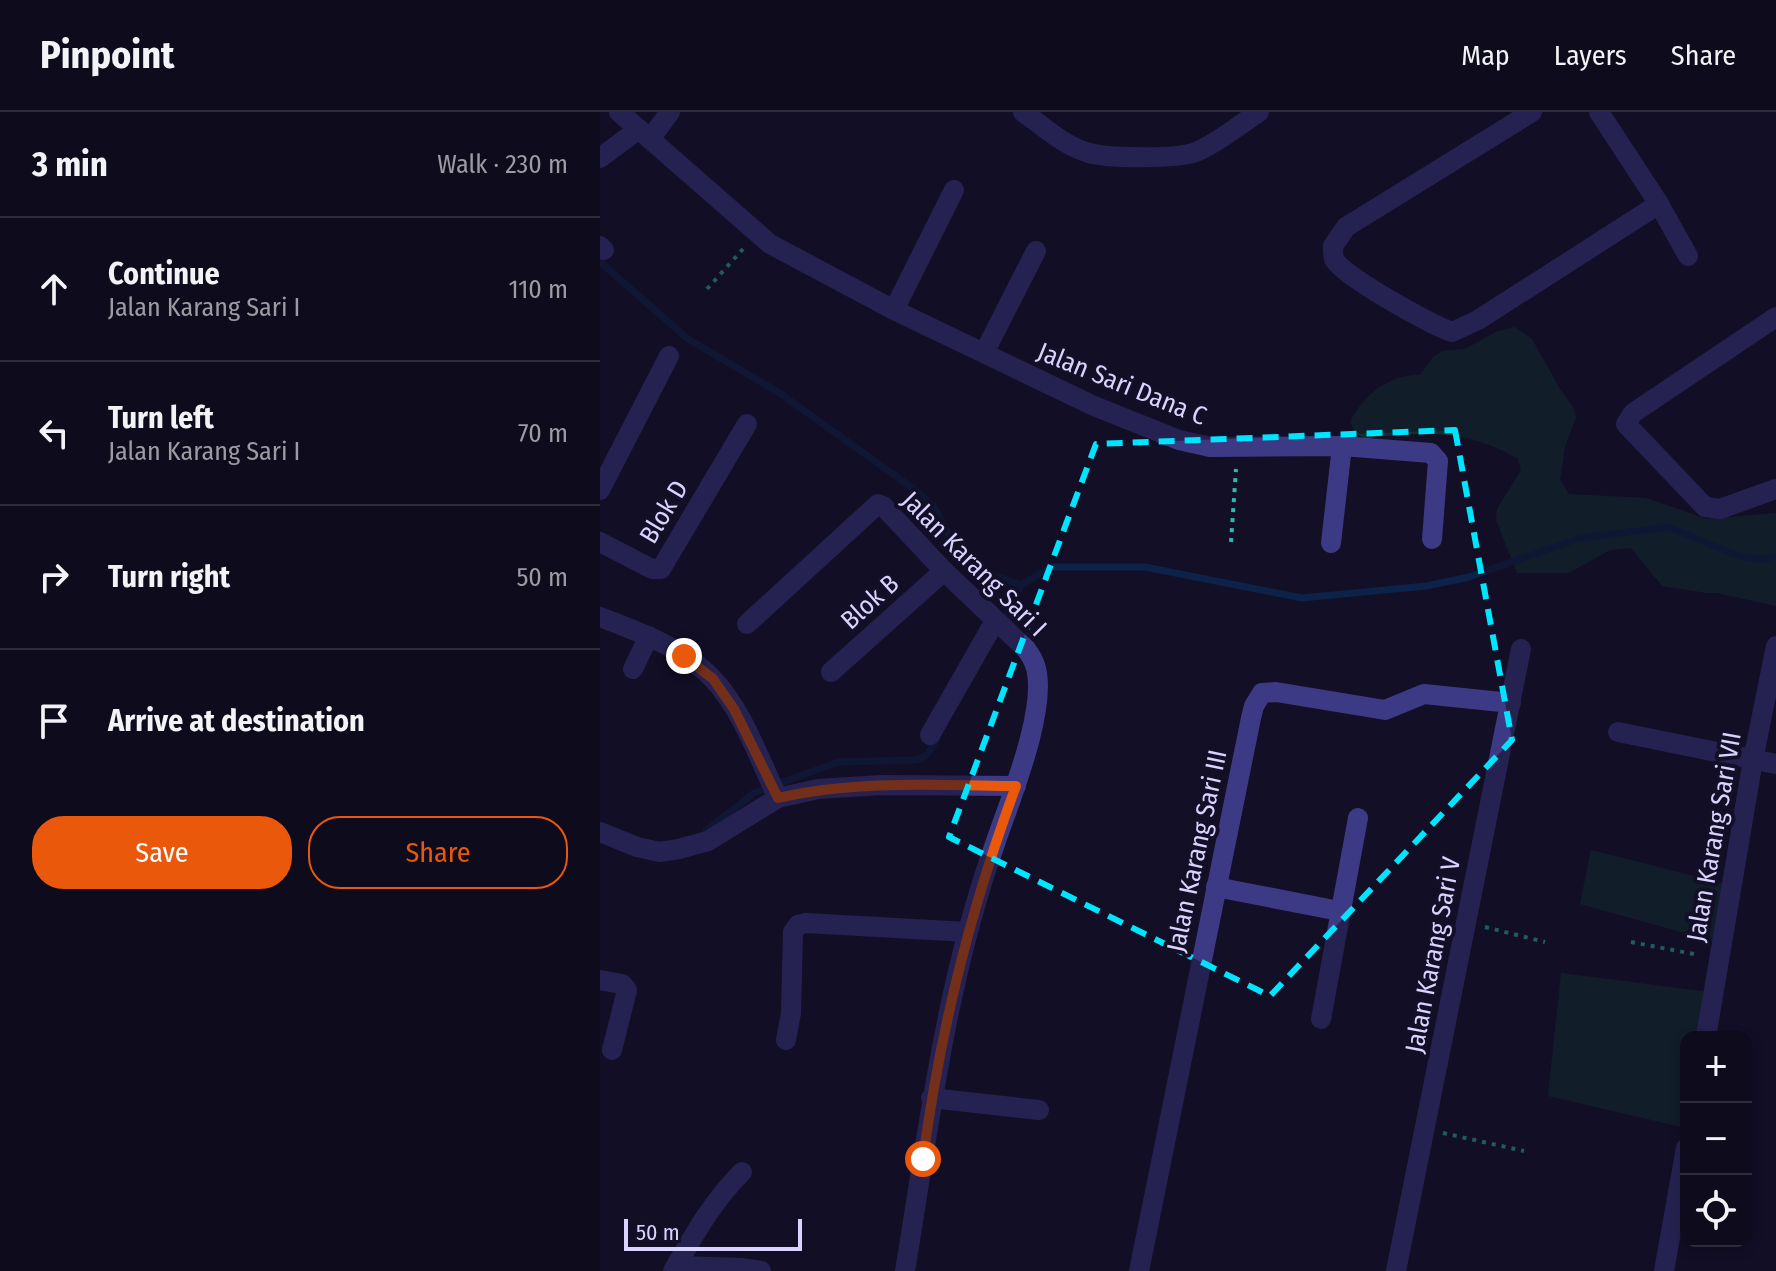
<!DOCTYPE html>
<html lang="en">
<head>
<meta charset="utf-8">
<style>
  body { margin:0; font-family:"Fira Sans Condensed",sans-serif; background:#171425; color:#f1f3f6 }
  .controls { position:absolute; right:24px; bottom:24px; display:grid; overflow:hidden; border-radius:16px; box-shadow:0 4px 12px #0003 }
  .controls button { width:72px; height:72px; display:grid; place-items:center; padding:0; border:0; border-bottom:2px solid #2e2b3b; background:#0e0b1c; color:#f1f3f6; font:40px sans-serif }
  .scale { position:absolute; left:24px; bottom:20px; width:178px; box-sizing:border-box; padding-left:8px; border:4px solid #d9d4ff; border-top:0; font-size:22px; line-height:28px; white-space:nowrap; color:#d9d4ff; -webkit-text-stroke:6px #130f26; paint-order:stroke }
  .stop { position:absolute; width:24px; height:24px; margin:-18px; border:6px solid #ea580c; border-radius:50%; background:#fff }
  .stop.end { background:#ea580c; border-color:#fff; box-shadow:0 2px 8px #0008 }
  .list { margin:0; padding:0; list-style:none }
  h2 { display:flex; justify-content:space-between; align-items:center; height:104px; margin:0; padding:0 32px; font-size:34px }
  h2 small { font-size:26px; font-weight:400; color:#9b9ba3 }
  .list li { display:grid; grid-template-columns:52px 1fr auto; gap:24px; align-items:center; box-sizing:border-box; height:144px; padding:0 32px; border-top:2px solid #2e2b3b }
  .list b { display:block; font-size:30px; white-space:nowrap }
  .list p { margin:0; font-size:26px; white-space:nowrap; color:#9b9ba3 }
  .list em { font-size:26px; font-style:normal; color:#9b9ba3 }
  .actions { display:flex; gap:16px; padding:24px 32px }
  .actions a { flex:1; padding:18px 0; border:2px solid #ea580c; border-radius:32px; text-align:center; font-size:28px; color:#ea580c }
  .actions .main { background:#ea580c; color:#fff }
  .icon { flex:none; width:44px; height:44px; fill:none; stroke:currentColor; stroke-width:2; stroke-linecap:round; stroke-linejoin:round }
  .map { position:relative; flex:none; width:1176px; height:1159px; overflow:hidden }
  header { display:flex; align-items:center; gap:48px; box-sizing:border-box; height:112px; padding:0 40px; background:#0e0b1c; border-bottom:2px solid #2e2b3b }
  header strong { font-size:38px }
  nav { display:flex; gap:44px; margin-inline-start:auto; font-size:28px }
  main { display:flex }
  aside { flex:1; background:#0e0b1c }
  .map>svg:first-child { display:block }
  .green { fill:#12302f }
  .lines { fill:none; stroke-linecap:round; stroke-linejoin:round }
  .stream { stroke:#0c2248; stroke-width:7 }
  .path { stroke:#2fb8b0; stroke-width:4; stroke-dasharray:4 6; stroke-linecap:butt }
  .minor { stroke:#3d3a85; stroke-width:20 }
  .route { stroke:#ea580c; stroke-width:10 }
  .marked { fill:none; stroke:#00e5ff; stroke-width:6; stroke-dasharray:16 10; stroke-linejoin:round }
  .labels { text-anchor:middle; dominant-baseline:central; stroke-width:8; stroke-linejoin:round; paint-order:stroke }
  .street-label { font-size:26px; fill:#d9d4ff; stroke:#130f26 }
</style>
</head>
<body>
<header>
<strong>Pinpoint</strong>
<nav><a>Map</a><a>Layers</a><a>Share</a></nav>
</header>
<main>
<aside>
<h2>3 min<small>Walk · 230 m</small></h2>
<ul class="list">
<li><svg class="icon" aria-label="ahead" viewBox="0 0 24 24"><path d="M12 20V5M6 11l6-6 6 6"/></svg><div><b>Continue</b><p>Jalan Karang Sari I</p></div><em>110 m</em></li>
<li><svg class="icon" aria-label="left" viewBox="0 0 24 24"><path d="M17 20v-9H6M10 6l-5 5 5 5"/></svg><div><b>Turn left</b><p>Jalan Karang Sari I</p></div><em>70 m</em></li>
<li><svg class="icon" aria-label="right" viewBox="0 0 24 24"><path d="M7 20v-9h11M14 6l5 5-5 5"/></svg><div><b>Turn right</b></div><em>50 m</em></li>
<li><svg class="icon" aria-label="arrive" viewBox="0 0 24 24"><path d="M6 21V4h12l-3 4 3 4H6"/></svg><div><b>Arrive at destination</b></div></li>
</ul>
<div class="actions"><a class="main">Save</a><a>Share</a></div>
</aside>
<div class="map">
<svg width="1176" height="1159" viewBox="0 0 1176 1159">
  <rect width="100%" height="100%" fill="#130f26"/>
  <g class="green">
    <path d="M915,215L932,227L960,277L973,295L976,305L965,335L960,367L969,382L1046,386L1107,407L1176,401V494L1117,481H1107L1062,474L1031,436L1010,438L969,461H917L896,408L897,397L921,358L918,347C864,315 822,321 763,326L755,320L750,310C763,283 790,262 820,263L833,245L843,239L865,237L896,220Z"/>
    <path d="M991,738L1137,775L1121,831L980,792Z"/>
    <path d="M961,861L1109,880L1106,925H1086V1016L948,984Z"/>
  </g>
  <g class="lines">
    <g class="stream">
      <path d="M0,150L88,227L178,280L318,380L334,395L365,453L421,473"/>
      <path d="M402,512L421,473L452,455H545L702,486L826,474L869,465L980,426L1069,415L1141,445L1164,447L1176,444"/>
      <path d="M106,719L154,681L238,650L316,648L327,643L337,627"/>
    </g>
    <g class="path">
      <path d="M107,177L143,137"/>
      <path d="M631,430L636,357"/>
      <path d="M885,815L945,830"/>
      <path d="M1031,830L1099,843"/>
      <path d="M843,1021L924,1039"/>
    </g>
    <g class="minor">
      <path d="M19,0L170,132L294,198L494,294L579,328L610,335L742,334L831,341L838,349L832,427"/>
      <path d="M423,0C443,14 463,33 486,40C505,47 578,47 596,40C618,31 639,13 659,0"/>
      <path d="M932,0L746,115L733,134C733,139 733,143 734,147C742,164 832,213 852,220L878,208L1059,92"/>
      <path d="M999,0L1059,92L1088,144"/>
      <path d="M50,27L70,0"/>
      <path d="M0,46L39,17"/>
      <path d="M0,134L4,138"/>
      <path d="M294,198L354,78"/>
      <path d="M1176,205L1033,301L1026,312L1105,395L1120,397L1176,377"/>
      <path d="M384,241L436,139"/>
      <path d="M0,378L69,244"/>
      <path d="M0,430L52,457H61L147,312"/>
      <path d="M731,431L742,334"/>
      <path d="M0,505C39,520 84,536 113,567C143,599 159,647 178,686"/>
      <path d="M147,512L278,392L283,394L344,459L426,537C429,541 433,547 435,553C449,594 410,688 396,729C346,868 329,1014 305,1159"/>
      <path d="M33,557L49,524"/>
      <path d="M231,560L344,459"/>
      <path d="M1018,620L1176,652"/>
      <path d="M330,623L395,509"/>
      <path d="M0,720L37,735L60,740L79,737L108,729L178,686L218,677L282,673L416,674"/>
      <path d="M616,775L739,799"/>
      <path d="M0,868L22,872L27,878L12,938"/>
      <path d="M721,907L758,706"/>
      <path d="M1106,925L1153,648L1176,534"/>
      <path d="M186,928L191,901L193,820L198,813L206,811L367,820"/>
      <path d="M331,986L439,998"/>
      <path d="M76,1154L141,1156L161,1159"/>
      <path d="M73,1159C94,1123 112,1090 142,1060"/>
      <path d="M539,1159L651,606L654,594L662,581L676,580L785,598L824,582L911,591"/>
      <path d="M796,1159L921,537"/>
      <path d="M1064,1159L1086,1036"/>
    </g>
  </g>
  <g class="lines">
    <path class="route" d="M84,544L113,567L134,597L178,686C256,668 336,673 416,674C371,795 340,919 323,1047"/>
  </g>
  <path d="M0 0H1176V1159H0ZM855,318L912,628L670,884L349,725L496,332Z" fill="#130f26" fill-opacity=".55" fill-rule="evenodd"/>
  <path class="marked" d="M855,318L912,628L670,884L349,725L496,332Z"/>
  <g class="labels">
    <g class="street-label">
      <text transform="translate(522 272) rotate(22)">Jalan Sari Dana C</text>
      <text transform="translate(64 400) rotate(-59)">Blok D</text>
      <text transform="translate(374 452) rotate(45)">Jalan Karang Sari I</text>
      <text transform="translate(270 490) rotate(-42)">Blok B</text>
      <text transform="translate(1114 725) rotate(-80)">Jalan Karang Sari VII</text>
      <text transform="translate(597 739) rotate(-78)">Jalan Karang Sari III</text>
      <text transform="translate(833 843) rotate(-79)">Jalan Karang Sari V</text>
    </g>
  </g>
</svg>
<div class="controls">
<button>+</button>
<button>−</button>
<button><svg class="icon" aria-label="locate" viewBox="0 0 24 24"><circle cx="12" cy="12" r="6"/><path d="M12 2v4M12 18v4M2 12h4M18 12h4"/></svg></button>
</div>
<div class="scale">50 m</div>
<div class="stop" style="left:323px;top:1047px"></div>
<div class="stop end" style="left:84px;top:544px"></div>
</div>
</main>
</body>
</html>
